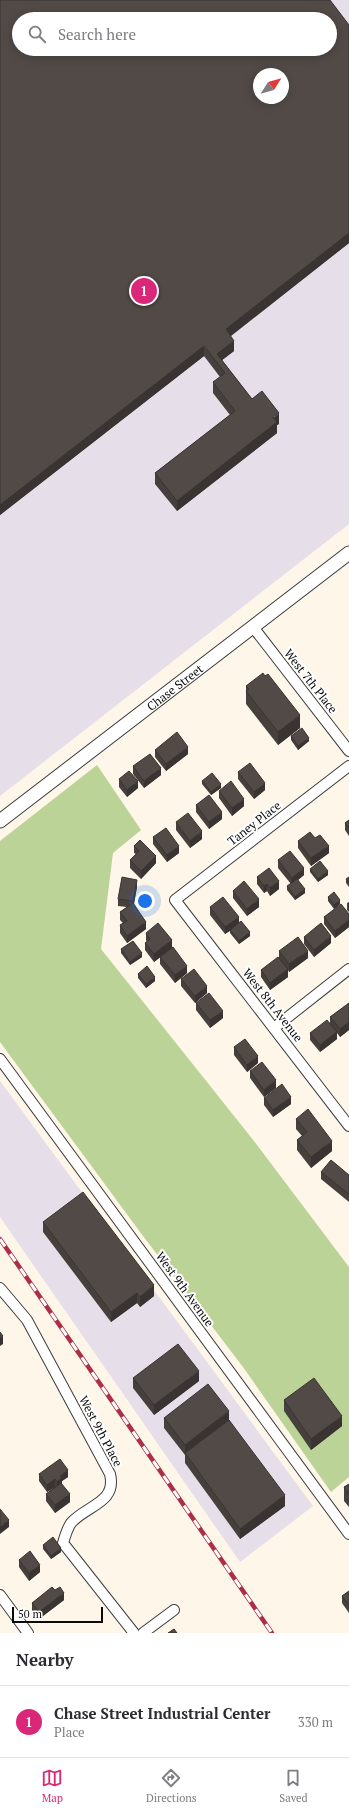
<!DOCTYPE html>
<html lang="en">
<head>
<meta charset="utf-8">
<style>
  body { margin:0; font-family:"PT Serif",serif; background:#f2f2f3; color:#2b2b33 }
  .compass { position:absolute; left:253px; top:68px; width:36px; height:36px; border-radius:50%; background:#fff; box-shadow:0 2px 10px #0003; rotate:53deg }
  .scale { position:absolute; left:12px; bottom:10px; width:91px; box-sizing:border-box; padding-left:4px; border:2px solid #0a0a0a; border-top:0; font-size:11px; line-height:14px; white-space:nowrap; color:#0a0a0a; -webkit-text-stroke:3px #fff; paint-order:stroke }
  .you { position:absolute; left:145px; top:901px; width:14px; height:14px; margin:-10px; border:3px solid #fff; border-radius:50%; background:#1a73e8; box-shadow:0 0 0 6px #1a73e833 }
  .badge { display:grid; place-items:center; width:26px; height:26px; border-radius:50%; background:#db2777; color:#fff; font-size:13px; font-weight:700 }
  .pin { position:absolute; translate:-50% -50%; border:2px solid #fff; box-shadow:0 1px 4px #0006 }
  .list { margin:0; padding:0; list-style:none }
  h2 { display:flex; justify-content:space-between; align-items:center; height:52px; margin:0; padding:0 16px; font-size:17px }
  h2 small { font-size:13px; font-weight:400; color:#7c7c81 }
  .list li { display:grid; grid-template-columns:26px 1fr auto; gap:12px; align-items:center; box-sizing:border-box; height:72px; padding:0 16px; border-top:1px solid #e1e1e2 }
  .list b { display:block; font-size:15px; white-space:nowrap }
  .list p { margin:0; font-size:13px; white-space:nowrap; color:#7c7c81 }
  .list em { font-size:13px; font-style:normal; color:#7c7c81 }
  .icon { flex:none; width:22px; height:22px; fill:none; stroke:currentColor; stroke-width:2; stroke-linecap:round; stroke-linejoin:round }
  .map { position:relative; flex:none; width:349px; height:1633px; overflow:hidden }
  .search { position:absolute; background:#fff; box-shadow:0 2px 10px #0003; left:12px; right:12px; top:12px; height:44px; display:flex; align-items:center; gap:10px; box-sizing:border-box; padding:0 14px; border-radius:22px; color:#7c7c81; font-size:15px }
  .sheet { height:124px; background:#fff }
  nav { display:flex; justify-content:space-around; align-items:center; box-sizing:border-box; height:56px; border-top:1px solid #e1e1e2; background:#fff; font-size:11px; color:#7c7c81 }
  nav a { display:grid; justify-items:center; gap:2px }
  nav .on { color:#db2777 }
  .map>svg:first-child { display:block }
  .industrial { fill:#e6dee8; fill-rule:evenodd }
  .forest { fill:#bbd397 }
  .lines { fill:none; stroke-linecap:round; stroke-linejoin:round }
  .minor-casing { stroke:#3d3d3d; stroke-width:12 }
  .tertiary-casing { stroke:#3d3d3d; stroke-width:15 }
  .minor { stroke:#fff; stroke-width:10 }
  .tertiary { stroke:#fff; stroke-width:13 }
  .rail-casing { stroke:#ac2f48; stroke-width:4.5 }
  .rail { stroke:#fff; stroke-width:3; stroke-dasharray:9; stroke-linecap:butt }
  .wall { fill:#46403d }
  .shaded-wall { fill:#393432 }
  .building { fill:#514a47; stroke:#393432; fill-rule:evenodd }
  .labels { text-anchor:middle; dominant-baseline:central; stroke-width:4; stroke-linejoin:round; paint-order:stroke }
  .street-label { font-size:12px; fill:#0a0a0a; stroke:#fff }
</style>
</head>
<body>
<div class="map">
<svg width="349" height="1633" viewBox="0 0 349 1633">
  <rect width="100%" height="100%" fill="#fdf6e9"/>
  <g class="industrial">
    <path d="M0,0H349V524L0,796ZM19,19H330V49H19ZM259,74H283V98H259Z"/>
    <path d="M0,1081L313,1506L240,1562L0,1217Z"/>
  </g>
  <path class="forest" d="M97,765L141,830L113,853L101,949L254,1141L349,1267V1477L331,1492L243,1367L143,1236L0,1042V841Z"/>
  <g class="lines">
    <g class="minor-casing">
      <g id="minor">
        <path d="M253,627L349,751"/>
        <path d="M349,766L175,900L349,1126"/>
        <path d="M274,1028L349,969"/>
        <path d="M0,1059L349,1534"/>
        <path d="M0,1288L27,1320L110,1474C117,1503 87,1505 71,1523C67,1529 65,1536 63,1543L134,1633"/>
        <path d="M0,1595L28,1633"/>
        <path d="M143,1633L174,1610"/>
      </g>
    </g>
    <g class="tertiary-casing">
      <g id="tertiary">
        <path id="s1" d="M0,821L349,553"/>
      </g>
    </g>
    <use href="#minor" class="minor"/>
    <use href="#tertiary" class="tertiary"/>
    <g class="rail-casing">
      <path id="rail" d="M0,1239L272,1633"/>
    </g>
    <use href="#rail" class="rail"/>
  </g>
  <g class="wall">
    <path d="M0,0L349,25V243L230,336L234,351L222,360L252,399L279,424L277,425V433L177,511L155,484V473L230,415L213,393V382L220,377L204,356L0,515Z"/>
    <path d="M246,686L300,728L278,745L246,704Z"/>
    <path d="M291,736L309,741L298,750L291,740Z"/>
    <path d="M155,750L188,754L166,771L155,757Z"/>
    <path d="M133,766L161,775L144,788L133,774Z"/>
    <path d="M238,772L265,790L254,799L238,779Z"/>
    <path d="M119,779L138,788L127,797L119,787Z"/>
    <path d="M202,781L221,788L211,795L202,784Z"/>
    <path d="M219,791L244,806L232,816L219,798Z"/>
    <path d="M196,805L222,819L209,829L196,812Z"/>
    <path d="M349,820V836L345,830V823Z"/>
    <path d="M176,822L202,839L190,848L176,830Z"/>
    <path d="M153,837L179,853L167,862L153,844Z"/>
    <path d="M315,838L329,853L311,866L298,848V841Z"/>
    <path d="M134,846L156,863L141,879L130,868V860L136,854L134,853Z"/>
    <path d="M278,860L304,875L298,880L305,893L295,900L287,890V886L291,884L278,868Z"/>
    <path d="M310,869L328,875L318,882L310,872Z"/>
    <path d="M257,877L279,889L270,896L267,891L264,893L257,884Z"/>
    <path d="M349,877V887L346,883V879Z"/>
    <path d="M137,887L134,904L146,929L127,943L120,933V925L123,923L120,920V912L127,907L118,906V899Z"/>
    <path d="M233,891L259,907L247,916L233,898Z"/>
    <path d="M328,897L340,904L334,909L328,901Z"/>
    <path d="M349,902V912L347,910V903Z"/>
    <path d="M210,907L239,923L250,936L239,944L230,933V931L225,934L210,915Z"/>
    <path d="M349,914V927L335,938L324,924V917Z"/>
    <path d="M146,933L172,948L154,962L145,950V943L147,942L146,940Z"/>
    <path d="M304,937L331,943L314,957L304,944Z"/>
    <path d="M121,949L142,957L130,965L121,953Z"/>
    <path d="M279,951L308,958L289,972L288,970V977L270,990L261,977V970L279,958Z"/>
    <path d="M160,957L187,973L175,983L160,964Z"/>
    <path d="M138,974L155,981L146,988L138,978Z"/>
    <path d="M181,979L207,993L195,1003L181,986Z"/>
    <path d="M196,1003L223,1018L210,1028L196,1010Z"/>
    <path d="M349,1003V1030L340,1037L337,1033V1039L320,1052L310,1040V1033L330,1023V1017Z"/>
    <path d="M234,1047L258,1063L247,1072L234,1055Z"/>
    <path d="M250,1071L276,1088L264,1097L250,1078Z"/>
    <path d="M264,1098L291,1104L273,1117L264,1105Z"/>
    <path d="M296,1119L332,1151L311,1168L297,1150V1140L302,1136L296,1129Z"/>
    <path d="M321,1172L349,1175V1202L321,1179Z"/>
    <path d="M43,1222L154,1296L140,1307L137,1303L111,1322L43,1232Z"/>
    <path d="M133,1378L199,1381L154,1415L133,1388Z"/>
    <path d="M284,1400L342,1426L311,1450L284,1411Z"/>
    <path d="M164,1418L229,1420L285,1506L240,1539L185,1463V1455L164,1428Z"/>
    <path d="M39,1474L68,1477L62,1481V1484L70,1502L55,1513L46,1501V1494L55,1487L47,1492L39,1481Z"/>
    <path d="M349,1484V1507L344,1501V1487Z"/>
    <path d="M43,1545L61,1552L51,1559L43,1549Z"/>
    <path d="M19,1560L40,1572L29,1581L19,1567Z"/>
    <path d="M55,1590L64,1600L39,1619L32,1610V1603Z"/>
    <path d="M349,1591V1613L342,1603V1596Z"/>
  </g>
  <g class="shaded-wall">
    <path d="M349,233V243L226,340V329Z"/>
    <path d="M234,341V351L217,364V354Z"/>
    <path d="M204,346V356L0,515V505Z"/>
    <path d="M279,413V424L277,425V433L177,511V501Z"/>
    <path d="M300,715V728L278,745V732Z"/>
    <path d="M309,738V741L298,750V746Z"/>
    <path d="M188,747V754L166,771V764Z"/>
    <path d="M161,768V775L144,788V781Z"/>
    <path d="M138,781V788L127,797V790Z"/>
    <path d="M265,783V790L254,799V792Z"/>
    <path d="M221,784V788L211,795V792Z"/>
    <path d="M244,799V806L232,816V808Z"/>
    <path d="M222,812V819L209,829V822Z"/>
    <path d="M202,831V839L190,848V841Z"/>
    <path d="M179,846V853L167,862V855Z"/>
    <path d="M329,846V853L311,866V858Z"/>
    <path d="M156,856V863L141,879V871Z"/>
    <path d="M304,868V875L292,885V878Z"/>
    <path d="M328,871V875L318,882V879Z"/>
    <path d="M137,880V887L133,908V901Z"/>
    <path d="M279,881V889L270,896V888Z"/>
    <path d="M267,884V891L264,893V886Z"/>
    <path d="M305,889V893L295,900V897Z"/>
    <path d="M259,899V907L247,916V909Z"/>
    <path d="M340,900V904L334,909V905Z"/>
    <path d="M239,917V924L225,934V927Z"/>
    <path d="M349,920V927L335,938V931Z"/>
    <path d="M146,922V929L127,943V936Z"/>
    <path d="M250,932V936L239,944V941Z"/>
    <path d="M331,936V943L314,957V950Z"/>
    <path d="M172,940V948L154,962V954Z"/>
    <path d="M308,951V958L289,972V964Z"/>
    <path d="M142,953V957L130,965V962Z"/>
    <path d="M187,966V973L175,983V975Z"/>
    <path d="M288,969V977L270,990V983Z"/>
    <path d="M155,977V981L146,988V984Z"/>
    <path d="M207,986V993L195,1003V996Z"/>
    <path d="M223,1011V1018L210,1028V1020Z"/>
    <path d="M349,1022V1030L340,1037V1029Z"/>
    <path d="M337,1032V1039L320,1052V1045Z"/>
    <path d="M258,1056V1063L247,1072V1065Z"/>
    <path d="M276,1080V1088L264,1097V1090Z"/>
    <path d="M291,1097V1104L273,1117V1110Z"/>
    <path d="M332,1141V1151L311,1168V1157Z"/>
    <path d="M154,1285V1296L140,1307V1297Z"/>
    <path d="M137,1293V1303L111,1322V1312Z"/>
    <path d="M3,1336V1344L0,1346V1338Z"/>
    <path d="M199,1371V1381L154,1415V1405Z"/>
    <path d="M229,1411V1421L185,1453V1455V1445Z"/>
    <path d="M342,1416V1426L311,1450V1439Z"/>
    <path d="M68,1470V1477L62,1481V1486L57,1490V1482L60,1476Z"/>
    <path d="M55,1479V1487L47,1492V1485Z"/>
    <path d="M70,1494V1502L55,1513V1505Z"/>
    <path d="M285,1495V1506L240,1539V1529Z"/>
    <path d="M9,1520V1527L0,1534V1527Z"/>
    <path d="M61,1548V1552L51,1559V1556Z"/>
    <path d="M40,1565V1572L29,1581V1573Z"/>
    <path d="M64,1593V1600L39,1619V1612Z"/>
  </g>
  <g class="building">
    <path d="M0,0H330L349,25V233L226,329L234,341L217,354L252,399L262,391L279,413L273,417L277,422L177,501L155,473L235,411L213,382L225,373L204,346L0,505ZM19,19H330V49H19ZM259,74H283V98H259Z"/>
    <path d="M263,673L265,676L268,674L300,715L278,732L246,691L249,689L246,686Z"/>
    <path d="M302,728L309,738L298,746L291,736Z"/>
    <path d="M177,732L188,747L166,764L155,750Z"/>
    <path d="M150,754L161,768L144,781L133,766Z"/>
    <path d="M250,763L265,783L254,792L238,772Z"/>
    <path d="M129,771L138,781L127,790L119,779Z"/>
    <path d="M212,773L221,784L211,792L202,781Z"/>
    <path d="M231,781L244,799L232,808L219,791Z"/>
    <path d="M209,795L222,812L209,822L196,805Z"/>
    <path d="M188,813L202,831L190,841L176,822Z"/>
    <path d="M349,820V828L345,823Z"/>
    <path d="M166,828L179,846L167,855L153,837Z"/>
    <path d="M310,832L315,838L320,835L329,846L311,858L298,841Z"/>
    <path d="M140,840L156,856L141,871L130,860L139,851L134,846Z"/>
    <path d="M290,851L304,868L292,878L278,860Z"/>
    <path d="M320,861L328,871L318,879L310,869Z"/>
    <path d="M269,868L279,881L270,888L267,884L264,886L257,877Z"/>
    <path d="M122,877L137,880L133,901L118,899Z"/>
    <path d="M349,877V883L346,879Z"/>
    <path d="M297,879L305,889L295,897L287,886Z"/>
    <path d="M244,881L259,899L247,909L233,891Z"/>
    <path d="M334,892L340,900L334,905L328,897Z"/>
    <path d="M223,897L239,917L225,927L210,907Z"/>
    <path d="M133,903L146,922L127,936L120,925L127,921L120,912Z"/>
    <path d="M341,904L349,914V920L335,931L324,917Z"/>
    <path d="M241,921L250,932L239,941L230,930Z"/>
    <path d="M158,923L172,940L154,954L145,943L150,939L146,933Z"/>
    <path d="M321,923L331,936L314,950L304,937Z"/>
    <path d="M298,937L308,951L289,964L279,951Z"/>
    <path d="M133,941L142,953L130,962L121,949Z"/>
    <path d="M173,947L187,966L175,975L160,957Z"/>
    <path d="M278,957L288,969L270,983L261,970Z"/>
    <path d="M147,966L155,977L146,984L138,974Z"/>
    <path d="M194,969L207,986L195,996L181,979Z"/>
    <path d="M209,993L223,1011L210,1020L196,1003Z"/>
    <path d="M349,1003V1022L340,1029L330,1017Z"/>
    <path d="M327,1020L337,1032L320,1045L310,1033Z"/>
    <path d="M245,1039L258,1056L247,1065L234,1047Z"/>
    <path d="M262,1062L276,1080L264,1090L250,1071Z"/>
    <path d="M282,1084L291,1097L273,1110L264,1098Z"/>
    <path d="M308,1109L332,1141L311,1157L297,1140L307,1132L296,1119Z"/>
    <path d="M331,1160L349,1175V1194L321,1172Z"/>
    <path d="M83,1192L154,1285L140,1297L137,1293L111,1312L43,1222Z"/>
    <path d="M0,1332L3,1336L0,1338Z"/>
    <path d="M178,1344L199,1371L154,1405L133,1378Z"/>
    <path d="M314,1378L342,1416L311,1439L284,1400Z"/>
    <path d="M208,1384L229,1411L185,1445L164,1418Z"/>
    <path d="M229,1420L285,1495L240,1529L185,1453Z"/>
    <path d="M60,1459L68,1470L60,1476L62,1478L57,1482L55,1479L47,1485L39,1474Z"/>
    <path d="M61,1483L70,1494L55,1505L46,1494Z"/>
    <path d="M349,1484V1494L344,1487Z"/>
    <path d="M0,1509L9,1520L0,1527Z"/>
    <path d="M53,1537L61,1548L51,1556L43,1545Z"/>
    <path d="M30,1551L40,1565L29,1573L19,1560Z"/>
    <path d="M52,1587L55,1590L60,1587L64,1593L39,1612L32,1603Z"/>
    <path d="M349,1591V1605L342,1596Z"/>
    <path d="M174,1629L177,1633H168Z"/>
  </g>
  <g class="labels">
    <g class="street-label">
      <text transform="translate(311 681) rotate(52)">West 7th Place</text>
      <text stroke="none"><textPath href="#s1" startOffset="220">Chase Street</textPath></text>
      <text transform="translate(254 823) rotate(-38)">Taney Place</text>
      <text transform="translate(273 1005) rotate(52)">West 8th Avenue</text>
      <text transform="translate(185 1289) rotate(54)">West 9th Avenue</text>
      <text transform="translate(101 1431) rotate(62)">West 9th Place</text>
    </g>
  </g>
</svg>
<svg class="compass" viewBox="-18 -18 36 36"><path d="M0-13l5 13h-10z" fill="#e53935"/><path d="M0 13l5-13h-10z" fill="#7c7c81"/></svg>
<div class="scale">50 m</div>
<div class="you"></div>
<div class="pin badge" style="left:144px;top:291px">1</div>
<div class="search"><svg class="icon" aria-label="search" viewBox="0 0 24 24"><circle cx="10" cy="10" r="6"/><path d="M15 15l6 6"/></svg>Search here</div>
</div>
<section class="sheet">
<h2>Nearby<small></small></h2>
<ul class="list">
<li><span class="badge">1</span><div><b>Chase Street Industrial Center</b><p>Place</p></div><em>330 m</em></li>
</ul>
</section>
<nav>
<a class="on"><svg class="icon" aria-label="map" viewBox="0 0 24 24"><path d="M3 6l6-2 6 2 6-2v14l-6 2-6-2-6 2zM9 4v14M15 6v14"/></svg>Map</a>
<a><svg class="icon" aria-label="directions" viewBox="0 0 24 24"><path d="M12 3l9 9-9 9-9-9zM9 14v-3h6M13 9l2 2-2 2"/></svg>Directions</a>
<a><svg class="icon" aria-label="saved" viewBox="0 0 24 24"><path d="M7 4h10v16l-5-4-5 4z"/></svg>Saved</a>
</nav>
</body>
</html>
